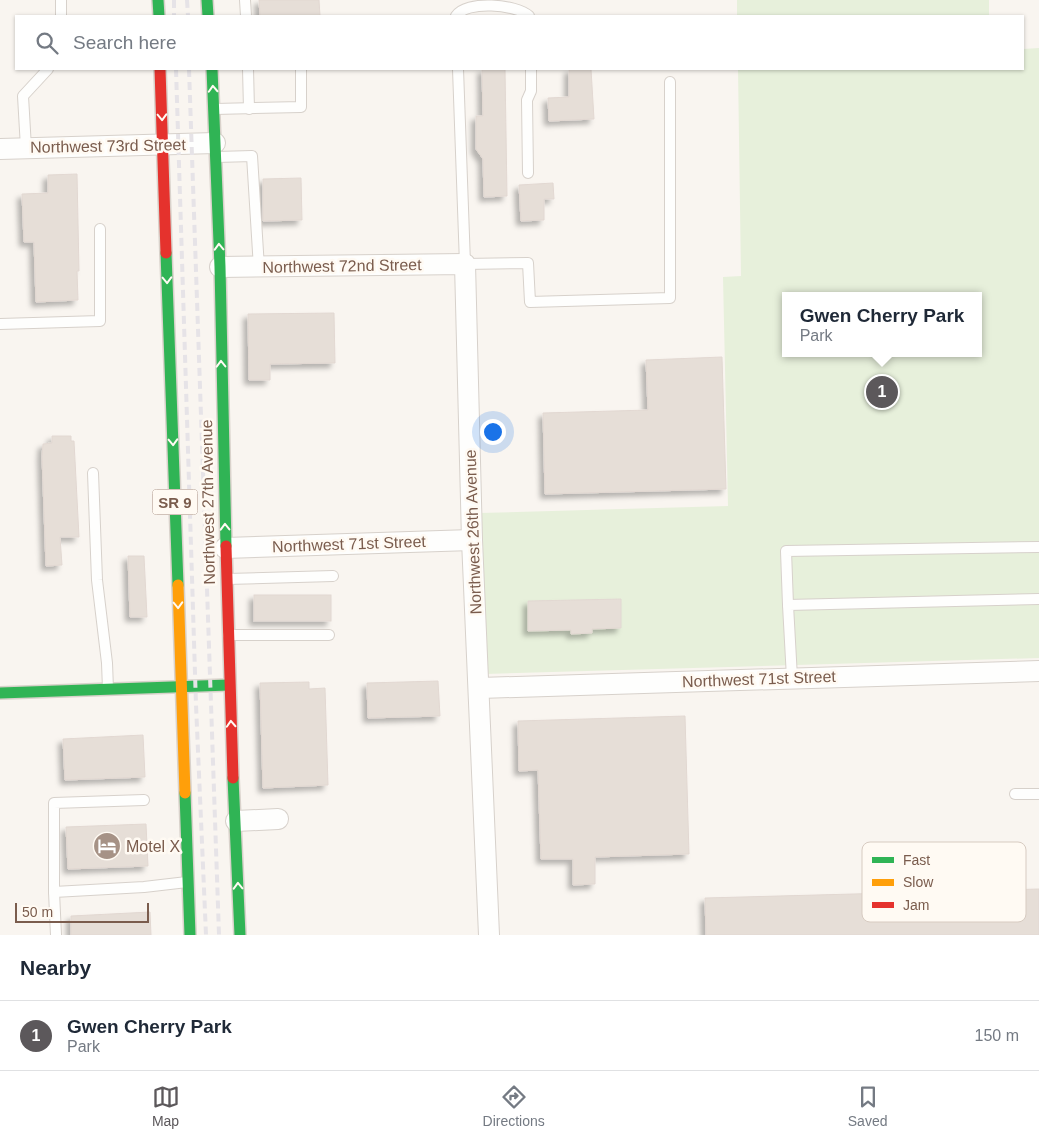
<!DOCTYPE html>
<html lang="en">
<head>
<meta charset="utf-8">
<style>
  body { margin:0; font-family:Helvetica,sans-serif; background:#f6f6f7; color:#1f2937 }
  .scale { position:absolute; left:15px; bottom:12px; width:134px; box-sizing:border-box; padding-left:5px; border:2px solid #7a5c4d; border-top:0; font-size:14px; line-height:18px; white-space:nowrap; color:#7a5c4d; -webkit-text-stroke:4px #fffaf3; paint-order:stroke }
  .you { position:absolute; left:492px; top:431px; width:18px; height:18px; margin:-12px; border:4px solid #fff; border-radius:50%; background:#1a73e8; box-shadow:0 0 0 8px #1a73e833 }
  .badge { display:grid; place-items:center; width:32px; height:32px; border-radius:50%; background:#5c585b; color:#fff; font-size:16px; font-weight:700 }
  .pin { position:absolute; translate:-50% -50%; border:2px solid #fff; box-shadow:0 1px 5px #0006 }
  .popup { position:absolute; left:782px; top:292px; width:200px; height:65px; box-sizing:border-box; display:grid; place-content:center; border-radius:0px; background:#fff; filter:drop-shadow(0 1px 4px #0005); font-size:16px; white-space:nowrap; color:#747a83 }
  .popup b { font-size:19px; color:#1f2937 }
  .popup::after { content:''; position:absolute; left:50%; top:100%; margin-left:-10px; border:10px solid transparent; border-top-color:#fff }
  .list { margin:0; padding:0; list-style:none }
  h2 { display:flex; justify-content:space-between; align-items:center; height:65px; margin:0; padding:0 20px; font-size:21px }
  h2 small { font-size:16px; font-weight:400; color:#747a83 }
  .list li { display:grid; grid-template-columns:32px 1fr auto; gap:15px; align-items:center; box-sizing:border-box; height:70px; padding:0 20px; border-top:1px solid #e0e1e3 }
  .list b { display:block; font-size:19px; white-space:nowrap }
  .list p { margin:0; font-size:16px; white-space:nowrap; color:#747a83 }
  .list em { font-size:16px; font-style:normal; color:#747a83 }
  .icon { flex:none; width:28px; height:28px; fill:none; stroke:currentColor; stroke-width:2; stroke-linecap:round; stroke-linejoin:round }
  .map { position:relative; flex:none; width:1039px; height:935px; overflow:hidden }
  .search { position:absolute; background:#fff; box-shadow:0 1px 4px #0004; left:15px; right:15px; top:15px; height:55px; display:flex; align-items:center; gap:12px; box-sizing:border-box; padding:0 18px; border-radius:0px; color:#747a83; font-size:19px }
  .sheet { height:135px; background:#fff }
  nav { display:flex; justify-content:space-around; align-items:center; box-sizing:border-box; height:70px; border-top:1px solid #e0e1e3; background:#fff; font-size:14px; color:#747a83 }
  nav a { display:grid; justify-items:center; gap:2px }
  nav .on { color:#5c585b }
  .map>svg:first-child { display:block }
  .green { fill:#e7f0db; fill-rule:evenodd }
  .building { fill:#e6ded7; stroke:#e2d8d2; filter:url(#shadow) }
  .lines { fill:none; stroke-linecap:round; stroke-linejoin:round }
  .lane-casing { stroke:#d7d1cb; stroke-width:12 }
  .street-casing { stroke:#d7d1cb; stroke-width:22 }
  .fast-casing { stroke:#d9d2cb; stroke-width:14 }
  .slow-casing { stroke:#d9d2cb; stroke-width:14 }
  .jam-casing { stroke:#d9d2cb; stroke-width:14 }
  .lane { stroke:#fefefd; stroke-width:10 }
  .street { stroke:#fefefd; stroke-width:20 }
  .fast { stroke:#30b455; stroke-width:11 }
  .slow { stroke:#ff9f0a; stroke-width:11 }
  .jam { stroke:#e5322d; stroke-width:11 }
  .rail { stroke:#e6e3e7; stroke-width:4; stroke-dasharray:8 5; stroke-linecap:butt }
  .oneway { stroke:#fffaf3 }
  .labels { text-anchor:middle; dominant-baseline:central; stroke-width:5; stroke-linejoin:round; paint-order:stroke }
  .shield { fill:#fffaf3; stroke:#a28b7f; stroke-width:1 }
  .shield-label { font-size:15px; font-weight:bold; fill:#7a5c4d }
  .street-label { font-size:16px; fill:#7a5c4d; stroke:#fffaf3 }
  .poi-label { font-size:16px; fill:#7a5c4d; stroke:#fffaf3; text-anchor:start }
  .key { fill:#fffaf3; stroke:#d7cbc1; stroke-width:1 }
  .key-label { font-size:14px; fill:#7a5c4d }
</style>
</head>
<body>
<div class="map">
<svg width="1039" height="935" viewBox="0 0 1039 935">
  <defs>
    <filter id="shadow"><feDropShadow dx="-4.5" dy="4.5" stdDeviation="2.5" flood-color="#0004"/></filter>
  </defs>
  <rect width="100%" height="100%" fill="#f9f5f0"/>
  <g class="green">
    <rect x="737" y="0" width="252" height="16"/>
    <path d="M1039,48V658L485,674L479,513L728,506L723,277L741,276L738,69H1023V49ZM786,296H978V353H786Z"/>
  </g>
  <g class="building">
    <path d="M259,0H319L320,16H260Z"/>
    <path d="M482,69H505L507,196L484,197L483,159L476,149V116H483Z"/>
    <path d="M569,69H591L594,119L549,121L548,98L569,97Z"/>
    <path d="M77,174L79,271H77L78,300L36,302L34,242H24L22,194L48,193V175Z"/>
    <path d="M301,178L302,220L263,221V179Z"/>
    <path d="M553,183L554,199H544V220L521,221L519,185Z"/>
    <path d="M334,313L335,363L270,364V380H249L248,314Z"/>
    <path d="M722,357L726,489L545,494L543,413L648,410L646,360Z"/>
    <path d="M52,436H71V441H74L79,537H60L62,565L46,566L42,456L43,444L52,443Z"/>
    <path d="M128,556H144L147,617H130Z"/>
    <rect x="254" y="595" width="77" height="26"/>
    <path d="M621,599V628L592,629V633L571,634V630L528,631V601Z"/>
    <path d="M438,681L440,716L368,718L367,683Z"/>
    <path d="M309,682V689L325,688L328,785L263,788L260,683Z"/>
    <path d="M685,716L689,854L595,857V884L573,885V859H541L538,770L519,771L518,721Z"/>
    <path d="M143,735L145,777L65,780L63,739Z"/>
    <path d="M146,824L148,866L68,869L66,827Z"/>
    <path d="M1039,889V935H706L705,898Z"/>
    <path d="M150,912L151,935H71V916Z"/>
  </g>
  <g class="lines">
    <g class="lane-casing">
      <g id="lane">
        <path d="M245,0L246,16"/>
        <path d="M61,16V0"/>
        <path d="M456,16C466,0 516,4 529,16"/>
        <path d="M248,69L249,109"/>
        <path d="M458,69L465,264L528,263L530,302L670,298V82"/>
        <path d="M215,109L301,107V69"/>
        <path d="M26,148L23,96L48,69"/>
        <path d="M217,157L252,156L259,268"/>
        <path d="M528,173L527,100L531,91V69"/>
        <path d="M0,324L100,321V229"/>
        <path d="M93,473L97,580L107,663L108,689"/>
        <path d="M227,579L333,576"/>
        <path d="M788,605L786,551L1039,547"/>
        <path d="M228,635H329"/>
        <path d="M792,678L788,605L1039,599"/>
        <path d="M1015,794H1039"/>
        <path d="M54,892V803L144,800"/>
        <path d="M56,935L54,892L144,887L187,882"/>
      </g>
    </g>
    <g class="street-casing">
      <g id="street">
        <path d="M0,149L215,143"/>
        <path d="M220,267L465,264L472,540L489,935"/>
        <path d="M225,548L472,540"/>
        <path d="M480,688L1039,671"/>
        <path d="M236,821L278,819"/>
      </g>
    </g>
    <g class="fast-casing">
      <g id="fast">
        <path d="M158,0L159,16"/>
        <path d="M207,0L208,16"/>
        <path d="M212,69L220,267L226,546"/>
        <path d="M166,253L178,585"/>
        <path d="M0,693L229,685"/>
        <path d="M233,778L240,935"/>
        <path d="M185,793L190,935"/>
      </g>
    </g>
    <g class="slow-casing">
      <path id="slow" d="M178,585L185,793"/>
    </g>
    <g class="jam-casing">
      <g id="jam">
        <path d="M160,69L166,253"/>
        <path d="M226,546L233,778"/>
      </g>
    </g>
    <use href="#lane" class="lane"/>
    <use href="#street" class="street"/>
    <use href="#fast" class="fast"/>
    <use href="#slow" class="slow"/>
    <use href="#jam" class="jam"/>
    <g class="rail">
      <path d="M174,0V16"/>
      <path d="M187,0L188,16"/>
      <path d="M176,69L196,705L206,935"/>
      <path d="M189,69L219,935"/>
    </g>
  </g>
  <defs><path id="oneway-chevron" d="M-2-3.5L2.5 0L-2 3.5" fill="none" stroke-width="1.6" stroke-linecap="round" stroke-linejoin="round" transform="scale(1.25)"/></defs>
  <g class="oneway">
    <use href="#oneway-chevron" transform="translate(213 89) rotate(-93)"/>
    <use href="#oneway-chevron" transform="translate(162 117) rotate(88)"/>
    <use href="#oneway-chevron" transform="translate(219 247) rotate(-92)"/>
    <use href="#oneway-chevron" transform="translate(167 280) rotate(88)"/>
    <use href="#oneway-chevron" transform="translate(221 364) rotate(-91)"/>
    <use href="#oneway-chevron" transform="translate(173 442) rotate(88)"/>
    <use href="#oneway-chevron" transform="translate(225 527) rotate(-91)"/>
    <use href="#oneway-chevron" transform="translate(178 605) rotate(88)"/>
    <use href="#oneway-chevron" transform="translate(231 724) rotate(-93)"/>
    <use href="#oneway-chevron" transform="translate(238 886) rotate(-92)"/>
  </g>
  <defs>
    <g id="hotel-disc" transform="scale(1.4375)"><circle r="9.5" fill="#a69286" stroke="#fffaf3"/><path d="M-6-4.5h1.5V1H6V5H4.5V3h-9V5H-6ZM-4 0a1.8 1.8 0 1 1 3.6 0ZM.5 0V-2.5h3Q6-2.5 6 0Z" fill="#fff"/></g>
  </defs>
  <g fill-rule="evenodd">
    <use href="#hotel-disc" x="107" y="846"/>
  </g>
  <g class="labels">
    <rect class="shield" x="152.5" y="489.5" width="45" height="25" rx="4"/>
    <g class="shield-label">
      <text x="175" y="502">SR 9</text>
    </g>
    <g class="street-label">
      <text transform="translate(108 146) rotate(-1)">Northwest 73rd Street</text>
      <text transform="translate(342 266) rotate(-1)">Northwest 72nd Street</text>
      <text transform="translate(208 502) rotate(-91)">Northwest 27th Avenue</text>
      <text transform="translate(473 532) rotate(-92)">Northwest 26th Avenue</text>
      <text transform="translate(349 544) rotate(-2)">Northwest 71st Street</text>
      <text transform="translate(759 679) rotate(-2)">Northwest 71st Street</text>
    </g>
    <g class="poi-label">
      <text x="126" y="846">Motel X</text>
    </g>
  </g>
  <rect x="862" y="842" width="164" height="80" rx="8" class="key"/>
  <rect x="872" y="857" width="22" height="6" fill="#30b455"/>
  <rect x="872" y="879" width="22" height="7" fill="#ff9f0a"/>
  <rect x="872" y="902" width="22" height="6" fill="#e5322d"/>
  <g class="key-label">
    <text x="903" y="865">Fast</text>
    <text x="903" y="887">Slow</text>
    <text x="903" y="910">Jam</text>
  </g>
</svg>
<div class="scale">50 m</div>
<div class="you"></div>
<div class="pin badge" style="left:882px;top:392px">1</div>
<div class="popup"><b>Gwen Cherry Park</b>Park</div>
<div class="search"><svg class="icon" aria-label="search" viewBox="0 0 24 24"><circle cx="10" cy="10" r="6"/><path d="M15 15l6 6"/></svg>Search here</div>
</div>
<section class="sheet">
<h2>Nearby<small></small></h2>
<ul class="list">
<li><span class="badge">1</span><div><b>Gwen Cherry Park</b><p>Park</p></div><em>150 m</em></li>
</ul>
</section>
<nav>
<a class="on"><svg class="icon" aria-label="map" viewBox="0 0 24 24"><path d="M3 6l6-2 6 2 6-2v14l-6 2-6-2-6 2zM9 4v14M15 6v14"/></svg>Map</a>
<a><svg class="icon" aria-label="directions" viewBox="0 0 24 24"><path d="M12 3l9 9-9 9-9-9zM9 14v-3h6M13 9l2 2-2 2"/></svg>Directions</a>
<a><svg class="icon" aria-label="saved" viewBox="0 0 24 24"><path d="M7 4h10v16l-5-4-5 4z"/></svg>Saved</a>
</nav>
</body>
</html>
